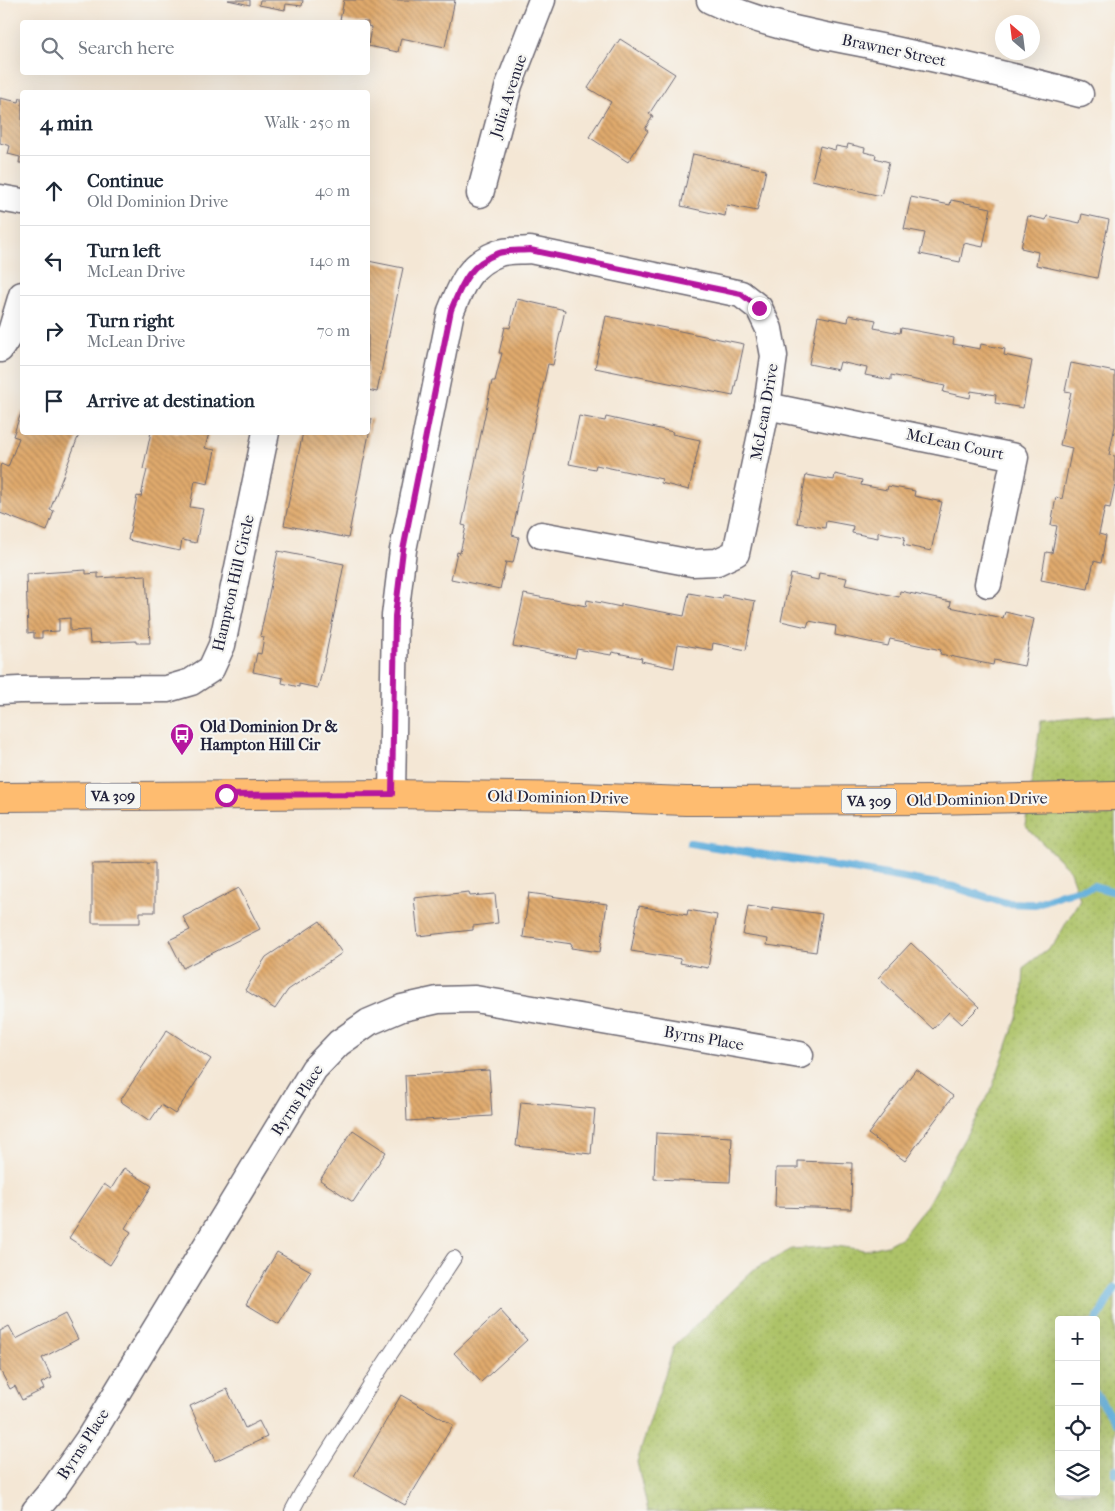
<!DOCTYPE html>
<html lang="en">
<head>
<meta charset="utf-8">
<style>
  body { margin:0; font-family:"IM FELL French Canon",serif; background:#f6f6f7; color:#1f2937 }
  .controls { position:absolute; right:15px; bottom:15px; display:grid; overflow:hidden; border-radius:5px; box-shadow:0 5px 20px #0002 }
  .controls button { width:45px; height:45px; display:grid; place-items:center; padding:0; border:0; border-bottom:1px solid #e0e1e3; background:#fff; color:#1f2937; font:25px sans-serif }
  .compass { position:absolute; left:995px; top:15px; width:45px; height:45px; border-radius:50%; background:#fff; box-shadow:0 5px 20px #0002; rotate:332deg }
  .stop { position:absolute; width:15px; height:15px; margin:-11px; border:4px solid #b5179e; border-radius:50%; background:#fff }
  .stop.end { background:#b5179e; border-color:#fff; box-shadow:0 1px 5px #0008 }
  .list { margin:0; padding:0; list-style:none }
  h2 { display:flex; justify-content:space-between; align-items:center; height:65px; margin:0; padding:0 20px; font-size:21px }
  h2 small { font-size:16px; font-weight:400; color:#747a83 }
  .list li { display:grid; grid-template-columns:32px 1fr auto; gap:15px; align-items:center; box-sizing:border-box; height:70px; padding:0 20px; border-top:1px solid #e0e1e3 }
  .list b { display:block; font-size:19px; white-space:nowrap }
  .list p { margin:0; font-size:16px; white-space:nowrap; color:#747a83 }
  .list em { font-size:16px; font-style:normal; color:#747a83 }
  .icon { flex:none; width:28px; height:28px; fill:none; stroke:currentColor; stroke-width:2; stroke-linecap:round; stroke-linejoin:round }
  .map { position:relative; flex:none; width:1115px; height:1511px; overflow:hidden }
  .search { position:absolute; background:#fff; box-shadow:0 5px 20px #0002; left:20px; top:20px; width:350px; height:55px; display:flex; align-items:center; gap:12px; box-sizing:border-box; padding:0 18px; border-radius:5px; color:#747a83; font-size:19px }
  .panel { position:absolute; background:#fff; box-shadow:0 5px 20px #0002; left:20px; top:90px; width:350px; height:345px; border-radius:5px }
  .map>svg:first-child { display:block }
  .park { fill:url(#park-dots); stroke:#687252; fill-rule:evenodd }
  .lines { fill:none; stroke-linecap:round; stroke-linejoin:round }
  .stream { stroke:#62afdc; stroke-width:8 }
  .building { fill:url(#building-back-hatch) }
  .lane-casing { stroke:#6c6771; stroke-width:16 }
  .street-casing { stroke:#6c6771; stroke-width:29 }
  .primary-casing { stroke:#6c6771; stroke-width:30 }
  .lane { stroke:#fff; stroke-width:14 }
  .street { stroke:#fff; stroke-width:26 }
  .primary { stroke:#febc70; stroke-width:28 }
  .route { stroke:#b5179e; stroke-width:6 }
  .labels { text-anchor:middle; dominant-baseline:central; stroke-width:4.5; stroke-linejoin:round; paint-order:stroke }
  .shield { fill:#f6f6f2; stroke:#626272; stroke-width:1 }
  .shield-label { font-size:15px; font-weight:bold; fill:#22223b }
  .street-label { font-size:16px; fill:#22223b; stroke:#f6f6f2 }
  .poi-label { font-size:16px; font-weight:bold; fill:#22223b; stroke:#f6f6f2; text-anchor:start }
</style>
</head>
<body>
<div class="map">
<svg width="1115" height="1511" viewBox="0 0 1115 1511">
  <defs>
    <pattern id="park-dots" width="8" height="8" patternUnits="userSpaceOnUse" patternTransform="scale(1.25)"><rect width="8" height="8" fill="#adc368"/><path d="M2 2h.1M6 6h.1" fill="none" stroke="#95a75b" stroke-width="1.8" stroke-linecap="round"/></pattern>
    <pattern id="building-back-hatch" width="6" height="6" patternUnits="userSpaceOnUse" patternTransform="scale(1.25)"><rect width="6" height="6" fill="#e0aa6d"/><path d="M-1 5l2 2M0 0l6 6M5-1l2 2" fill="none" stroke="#b58a5b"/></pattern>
  </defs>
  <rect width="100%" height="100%" fill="#f6f6f2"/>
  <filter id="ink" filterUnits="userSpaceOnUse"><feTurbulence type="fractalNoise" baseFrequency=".02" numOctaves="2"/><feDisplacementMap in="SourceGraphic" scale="10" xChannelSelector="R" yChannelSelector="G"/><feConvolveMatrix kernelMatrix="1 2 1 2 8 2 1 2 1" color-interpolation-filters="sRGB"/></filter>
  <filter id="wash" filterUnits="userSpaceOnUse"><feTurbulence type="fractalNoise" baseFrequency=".0096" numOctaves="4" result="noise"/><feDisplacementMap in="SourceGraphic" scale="20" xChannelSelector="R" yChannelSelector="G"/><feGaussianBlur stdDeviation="1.12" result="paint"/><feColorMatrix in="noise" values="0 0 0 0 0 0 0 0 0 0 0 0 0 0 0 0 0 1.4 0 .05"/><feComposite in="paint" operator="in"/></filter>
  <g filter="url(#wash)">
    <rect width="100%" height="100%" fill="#f4e7d5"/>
    <path class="park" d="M1115,715V1511H648L637,1462L674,1346L753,1270L792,1249L835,1246L866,1250L887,1245L902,1237L927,1205L991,1091L1022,1003L1024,967L1054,944L1080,899L1069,869L1025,826L1041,721ZM1059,1320H1096V1492H1059Z"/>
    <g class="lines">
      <g class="stream">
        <path d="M690,843L859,870L954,887L1006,903L1035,904L1062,894L1094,886L1115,892"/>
        <path d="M1096,1321L1115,1288"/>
        <path d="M1096,1394L1115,1422"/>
        <path d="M1115,1469V1474"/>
      </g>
    </g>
    <g id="blocks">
      <g class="building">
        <path d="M228,0H250V5Z"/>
        <path d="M260,0H303L302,6L286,4L285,10L259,5Z"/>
        <path d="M344,0H455L445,47L401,38L398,52L368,46L371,27L368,26V22H351L340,20Z"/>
        <path d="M620,39L675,74L649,114L653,116L645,129L648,131L628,162L589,137L611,102L588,88Z"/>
        <path d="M0,98L19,102L20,98H22V163H19L20,157L8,154L10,146L0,143Z"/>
        <path d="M848,144L865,148L864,152L876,155L875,158L889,162L881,196L812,180L820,146L835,150L836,146L847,148Z"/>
        <path d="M693,154L766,170L757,211L727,205L725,216L681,206Z"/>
        <path d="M911,197L950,205L951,200L991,208L983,247L964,243L960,262L920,254L925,233L904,229Z"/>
        <path d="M1082,214L1109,220L1097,278L1036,265L1038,252L1021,248L1028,216L1046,220L1047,216L1080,223Z"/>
        <path d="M368,261L403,268L377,392L368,390Z"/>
        <path d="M517,299L565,310L553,365L548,364L535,421L512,535L519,537L513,563L506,562L500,589L451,579L457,552L460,553L466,526L462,525L492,381H495L502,353H499L505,327L510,328Z"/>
        <path d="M849,315L876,320L874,328L900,333L901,328L954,338L953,344L980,349L981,344L1005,349L1004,355L1032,361L1023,408L995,403L996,395L971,391L970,398L943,392L945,386L891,375V380L865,375L867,368L840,362L838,370L809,364L818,316L848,322Z"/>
        <path d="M606,316L744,344L733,396L595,368Z"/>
        <path d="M1071,363L1115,372V426L1109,455L1115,456V484L1110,508L1105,507L1099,534L1106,536L1101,563L1094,561L1088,589L1041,580L1046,552L1052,553L1057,526L1051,525L1056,497L1062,499L1072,448L1060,445L1071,392L1065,391Z"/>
        <path d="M22,410V432H80L50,510L54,511L47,531L0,513V467L1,464L8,467L19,438L13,436Z"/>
        <path d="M579,416L605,421L606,417L673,432L672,434L700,440L689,490L661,483L662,479L596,465L595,469L569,464Z"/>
        <path d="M368,418L372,419L348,538L284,525L303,432H368Z"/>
        <path d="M151,432L209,433L205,448L215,450L208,484L195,481L190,507L203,509L196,543L182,540L180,551L128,540L137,496L141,497L144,482L147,470L143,469Z"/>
        <path d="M835,474L862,480L861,485L887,490L888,486L915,491L914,496L942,502L931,551L903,545L905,537L878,532V538L852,533L853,526L826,521L825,528L797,523L806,475L834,480Z"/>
        <path d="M278,551L344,564L326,654L318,688L299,684V687L282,683L283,678L253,672L257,653L261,654L264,637L260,636Z"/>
        <path d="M86,570V574L98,573V578L146,575L150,643H136V641L90,643L89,630L70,631V618L59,619V631L42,632V638H34V632L28,633L26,574Z"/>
        <path d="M819,573L847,578L845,585L899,597L900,591L951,602L950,607L1003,618L1005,612L1034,619L1024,666L994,660L993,665L940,654L941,650L890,639L888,646L835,635L836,626L809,621L807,627L781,621L791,574L818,580Z"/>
        <path d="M689,593L722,599L723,595L755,601L746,650L713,643L712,650L678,644L674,668L641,661L642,658L612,652L611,655L577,649L575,658L513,646L524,594L586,606L587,600L621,607V604L684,616Z"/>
        <path d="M155,863V912H140V923H92V864Z"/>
        <path d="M239,888L260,929L183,968L169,940L190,930L183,917Z"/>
        <path d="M469,892L470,896L495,894L498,923L473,926V930L418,936L414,898Z"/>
        <path d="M529,893L607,904L600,952L571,948L572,944L523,937Z"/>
        <path d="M639,906L687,915L688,910L717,915L708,968L680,963L681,959L631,951Z"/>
        <path d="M748,906L772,910V907L822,914L816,952L767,945L768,939L743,935Z"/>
        <path d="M320,921L342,953L288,990L275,1009L245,990L266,957Z"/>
        <path d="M911,943L979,1007L962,1024L949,1012L933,1029L878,978Z"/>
        <path d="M167,1030L211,1059L175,1114L161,1105L150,1121L120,1101Z"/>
        <path d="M916,1069L953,1096L905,1161L868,1134Z"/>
        <path d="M489,1070L492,1116L407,1121L405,1075Z"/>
        <path d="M521,1102L595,1109L591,1154L516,1146Z"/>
        <path d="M353,1130L386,1152L353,1202L320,1180Z"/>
        <path d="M656,1133L732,1137L730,1182L654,1179Z"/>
        <path d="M798,1161L852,1163L851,1209L775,1207L776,1168H798Z"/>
        <path d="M124,1168L152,1186L125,1228L131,1232L110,1265L69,1238L104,1184L111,1189Z"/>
        <path d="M277,1252L311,1271L279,1324L246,1304Z"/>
        <path d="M500,1310L527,1340L481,1382L454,1353Z"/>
        <path d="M65,1314L78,1339L42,1358L52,1378L41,1383L44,1389L22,1400L15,1386L10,1389L0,1370V1331L9,1326L16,1339Z"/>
        <path d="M227,1389L245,1428L259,1421L267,1437L215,1461L190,1406Z"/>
        <path d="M401,1395L453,1425L405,1505L354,1476Z"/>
      </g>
    </g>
  </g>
  <g filter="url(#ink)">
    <use href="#blocks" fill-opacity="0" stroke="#6c6771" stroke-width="1"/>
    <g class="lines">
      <g class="lane-casing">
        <path id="lane" d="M292,1511L301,1494L372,1382L454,1258"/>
      </g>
      <g class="street-casing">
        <g id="street">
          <path d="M710,0C765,27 827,36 886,48C951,62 1016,77 1080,94"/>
          <path d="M480,194L509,85L542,0"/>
          <path d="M0,198L22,202"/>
          <path d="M0,349L11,332L22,295"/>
          <path d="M767,406L1015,457L988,584"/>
          <path d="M0,691L19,690L167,689L191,682L211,669L222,645L266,432"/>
          <path d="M392,794L395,616L403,550L451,311C462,284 469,264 499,253C508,250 520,251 530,250L741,294L759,308L769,329L774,356L767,406L736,553L717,562L692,563L541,535"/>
          <path d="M35,1511L55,1487L88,1440L314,1069L339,1043L369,1022L402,1008L438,1000L475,999L800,1055"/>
        </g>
      </g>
      <g class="primary-casing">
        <path id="primary" d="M0,797L392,794L579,797L686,801L932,800L1115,796"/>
      </g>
      <use href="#lane" class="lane"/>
      <use href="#street" class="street"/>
      <use href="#primary" class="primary"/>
    </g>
  </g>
  <g class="lines" filter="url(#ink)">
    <path class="route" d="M226,795L392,794L395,616L403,550L451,310C462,284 469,264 499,253C508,250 520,251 530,250L741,294L759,308"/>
  </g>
  <defs>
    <g id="bus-pin" transform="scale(1.25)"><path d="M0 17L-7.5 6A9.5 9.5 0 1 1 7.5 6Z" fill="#b5179e" stroke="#f6f6f2"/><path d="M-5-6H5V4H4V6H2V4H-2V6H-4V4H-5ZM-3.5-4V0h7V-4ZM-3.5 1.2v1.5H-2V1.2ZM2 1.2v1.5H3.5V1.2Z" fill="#fff"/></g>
  </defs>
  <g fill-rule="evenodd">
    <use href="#bus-pin" x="182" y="735"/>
  </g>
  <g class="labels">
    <g class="shield">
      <rect x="85.5" y="783.5" width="55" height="25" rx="4"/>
      <rect x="841.5" y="788.5" width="55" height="25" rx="4"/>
    </g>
    <g class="shield-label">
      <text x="113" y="796">VA 309</text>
      <text x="869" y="801">VA 309</text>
    </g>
    <g class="street-label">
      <text transform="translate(894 50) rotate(12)">Brawner Street</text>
      <text transform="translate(508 96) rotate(-72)">Julia Avenue</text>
      <text transform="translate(764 412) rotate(-80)">McLean Drive</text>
      <text transform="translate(955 444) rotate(12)">McLean Court</text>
      <text transform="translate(233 583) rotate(-77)">Hampton Hill Circle</text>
      <text transform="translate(558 797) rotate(1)">Old Dominion Drive</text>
      <text transform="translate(977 799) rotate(-1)">Old Dominion Drive</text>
      <text transform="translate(704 1038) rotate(10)">Byrns Place</text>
      <text transform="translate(297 1100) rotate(-57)">Byrns Place</text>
      <text transform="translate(83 1444) rotate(-57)">Byrns Place</text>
    </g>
    <g class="poi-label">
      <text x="200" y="726">Old Dominion Dr &amp;<tspan x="200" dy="18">Hampton Hill Cir</tspan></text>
    </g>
  </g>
</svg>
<div class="controls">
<button>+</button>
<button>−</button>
<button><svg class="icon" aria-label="locate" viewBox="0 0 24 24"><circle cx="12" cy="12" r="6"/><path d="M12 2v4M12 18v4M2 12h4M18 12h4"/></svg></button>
<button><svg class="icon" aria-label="layers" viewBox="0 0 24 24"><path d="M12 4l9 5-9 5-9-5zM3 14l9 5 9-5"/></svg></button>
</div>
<svg class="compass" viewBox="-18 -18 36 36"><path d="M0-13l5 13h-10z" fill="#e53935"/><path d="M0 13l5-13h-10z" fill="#747a83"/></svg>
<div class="stop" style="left:226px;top:795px"></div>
<div class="stop end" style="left:759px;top:308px"></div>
<div class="search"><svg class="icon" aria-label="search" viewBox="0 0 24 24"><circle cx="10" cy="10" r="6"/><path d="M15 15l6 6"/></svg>Search here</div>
<section class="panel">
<h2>4 min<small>Walk · 250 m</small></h2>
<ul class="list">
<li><svg class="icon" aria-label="ahead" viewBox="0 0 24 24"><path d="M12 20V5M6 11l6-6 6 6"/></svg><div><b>Continue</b><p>Old Dominion Drive</p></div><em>40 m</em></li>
<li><svg class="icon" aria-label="left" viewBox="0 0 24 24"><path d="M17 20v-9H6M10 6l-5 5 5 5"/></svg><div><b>Turn left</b><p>McLean Drive</p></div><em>140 m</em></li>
<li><svg class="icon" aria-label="right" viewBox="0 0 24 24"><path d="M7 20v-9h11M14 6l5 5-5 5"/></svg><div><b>Turn right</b><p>McLean Drive</p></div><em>70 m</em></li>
<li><svg class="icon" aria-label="arrive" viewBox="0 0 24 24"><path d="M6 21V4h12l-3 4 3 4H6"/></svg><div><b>Arrive at destination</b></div></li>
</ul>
</section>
</div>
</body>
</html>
